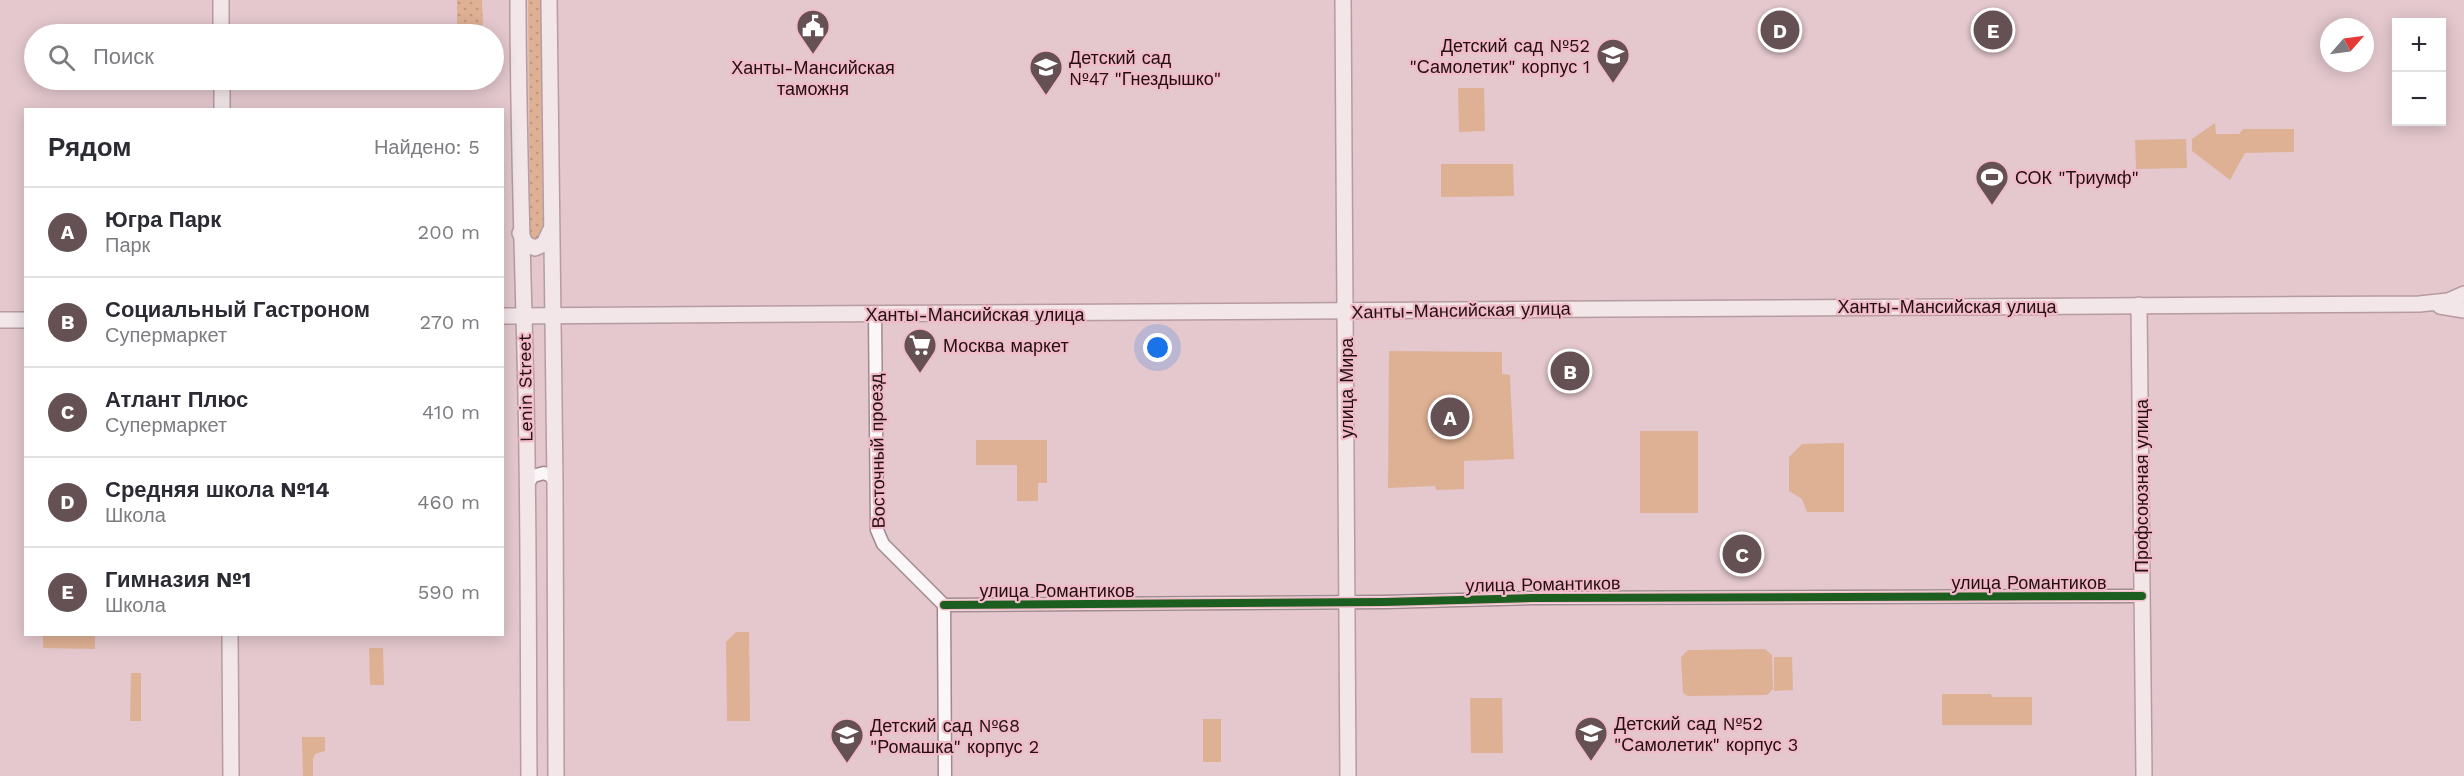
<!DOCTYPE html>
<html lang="ru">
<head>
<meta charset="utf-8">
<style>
  body { margin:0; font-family:"Work Sans",sans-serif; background:#f7f7f7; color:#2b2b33 }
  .controls { position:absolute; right:18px; top:18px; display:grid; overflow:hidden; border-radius:0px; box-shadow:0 3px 15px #0003 }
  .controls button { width:54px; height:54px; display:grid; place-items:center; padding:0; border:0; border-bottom:2px solid #e1e1e2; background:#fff; color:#2b2b33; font:30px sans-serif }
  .compass { position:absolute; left:2320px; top:18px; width:54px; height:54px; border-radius:50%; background:#fff; box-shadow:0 3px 15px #0003; rotate:62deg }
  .you { position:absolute; left:1158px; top:348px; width:21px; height:21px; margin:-15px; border:4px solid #fff; border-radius:50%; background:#1a73e8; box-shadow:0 0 0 9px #1a73e833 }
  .badge { display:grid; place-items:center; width:39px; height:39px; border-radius:50%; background:#655054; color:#fff; font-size:20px; font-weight:700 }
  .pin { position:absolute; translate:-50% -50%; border:3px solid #fff; box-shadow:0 2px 6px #0006 }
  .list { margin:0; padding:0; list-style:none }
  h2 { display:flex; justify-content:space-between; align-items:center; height:78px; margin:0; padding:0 24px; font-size:26px }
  h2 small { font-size:20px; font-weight:400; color:#7c7c81 }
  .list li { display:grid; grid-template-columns:39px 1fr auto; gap:18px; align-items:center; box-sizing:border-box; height:90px; padding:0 24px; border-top:2px solid #e1e1e2 }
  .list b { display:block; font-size:22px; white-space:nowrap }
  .list p { margin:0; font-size:20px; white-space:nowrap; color:#7c7c81 }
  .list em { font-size:20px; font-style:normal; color:#7c7c81 }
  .icon { flex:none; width:33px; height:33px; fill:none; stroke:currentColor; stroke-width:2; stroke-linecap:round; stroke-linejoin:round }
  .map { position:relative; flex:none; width:2464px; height:776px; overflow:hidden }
  .search { position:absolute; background:#fff; box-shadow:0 3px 15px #0003; left:24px; top:24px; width:480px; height:66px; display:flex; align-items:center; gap:15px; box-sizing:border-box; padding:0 21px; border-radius:33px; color:#7c7c81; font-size:22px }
  .panel { position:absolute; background:#fff; box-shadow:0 3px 15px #0003; left:24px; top:108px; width:480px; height:528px; border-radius:0px }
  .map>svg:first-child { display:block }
  .grass { fill:url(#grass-dots) }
  .park { fill:#deb194 }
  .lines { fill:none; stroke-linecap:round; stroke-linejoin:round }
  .minor-casing { stroke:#a08a8f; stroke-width:15 }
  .major-casing { stroke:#b79ba2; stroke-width:18 }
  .minor { stroke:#fbf7f8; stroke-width:12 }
  .major { stroke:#f2e6e9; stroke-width:15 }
  .cycleway-casing { stroke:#f1bbc7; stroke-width:11 }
  .cycleway { stroke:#1b5e20; stroke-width:8 }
  .labels { text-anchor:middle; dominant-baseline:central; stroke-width:4.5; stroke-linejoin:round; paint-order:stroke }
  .poi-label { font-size:18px; fill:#210f13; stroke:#f1bbc7; text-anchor:start }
  .street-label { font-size:18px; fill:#210f13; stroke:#f1bbc7 }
</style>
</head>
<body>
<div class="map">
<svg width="2464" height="776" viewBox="0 0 2464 776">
  <defs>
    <pattern id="grass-dots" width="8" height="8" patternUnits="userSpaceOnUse" patternTransform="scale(1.5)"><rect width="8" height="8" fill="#deb194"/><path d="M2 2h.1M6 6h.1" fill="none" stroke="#be977f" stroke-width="1.8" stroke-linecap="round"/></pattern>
  </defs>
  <rect width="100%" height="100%" fill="#e4c8ce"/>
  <g class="grass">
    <path d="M457,0H482L483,25H457Z"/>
    <path d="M528,0H541L543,238L537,241L530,238Z"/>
  </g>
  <g class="park">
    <path d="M1458,88H1484L1485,131L1459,132Z"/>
    <path d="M2215,123L2216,134H2239L2243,129H2294V152L2245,153L2230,180L2192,151V139Z"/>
    <path d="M2186,139L2187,168L2136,169L2135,140Z"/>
    <path d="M1441,164H1513L1514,196L1441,197Z"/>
    <path d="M1389,351L1502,352V374L1510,375L1514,459L1464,461V489L1436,490L1435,486L1388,488Z"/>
    <rect x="1640" y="431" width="58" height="82"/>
    <path d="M976,440H1047V483H1038V501H1017V465H976Z"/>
    <path d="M1844,443V512H1807L1802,499L1789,491V457L1802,444Z"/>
    <path d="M736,632H749L750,721H727L726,642Z"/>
    <path d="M43,635H95V649L43,648Z"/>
    <path d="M369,648H383L384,685H370Z"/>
    <path d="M1765,649L1772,655L1773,689L1767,695L1688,696L1683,693L1681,657L1688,650Z"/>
    <path d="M1774,657H1792L1793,690L1774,691Z"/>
    <path d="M131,673H141V721H130Z"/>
    <path d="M1942,694H1991L1992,697H2032V725H1942Z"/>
    <path d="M1470,698H1502L1503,753H1471Z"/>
    <rect x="1203" y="719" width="18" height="43"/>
    <path d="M302,737H325V751L315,754L313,759V776H303Z"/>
  </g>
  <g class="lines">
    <g class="minor-casing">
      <g id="minor">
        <path d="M875,315L877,530L883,544L944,605L945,776"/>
        <path d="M527,485L533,476L544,473L551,476L555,483"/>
        <path d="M944,605L1384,602L1532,598L2142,596"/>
      </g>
    </g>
    <g class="major-casing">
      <g id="major">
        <path d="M221,0V34"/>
        <path d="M518,0C518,118 522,236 525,354C529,495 528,635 529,776"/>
        <path d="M549,0L555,483L556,776"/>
        <path d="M1343,0L1348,776"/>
        <path d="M222,80V110"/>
        <path d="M520,233L526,244L535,248L544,244L550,231"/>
        <path d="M2139,305L2144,776"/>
        <path d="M2440,306L2464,310"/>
        <path d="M502,316L2419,304L2448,301L2464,294"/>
        <path d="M0,320H26"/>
        <path d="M230,634L231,776"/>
      </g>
    </g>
    <use href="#minor" class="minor"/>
    <use href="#major" class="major"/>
    <g class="cycleway-casing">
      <path id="cycleway" d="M944,605L1384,602L1532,598L2142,596"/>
    </g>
    <use href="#cycleway" class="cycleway"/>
  </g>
  <defs>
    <g id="civic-pin" transform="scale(1.725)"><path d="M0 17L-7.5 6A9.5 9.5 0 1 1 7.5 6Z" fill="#655054" stroke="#f1bbc7"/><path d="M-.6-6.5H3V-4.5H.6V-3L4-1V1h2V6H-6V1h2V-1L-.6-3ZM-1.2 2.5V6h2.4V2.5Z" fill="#fff"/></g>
    <g id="school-pin" transform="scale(1.725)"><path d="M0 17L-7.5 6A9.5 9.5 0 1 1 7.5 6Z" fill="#655054" stroke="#f1bbc7"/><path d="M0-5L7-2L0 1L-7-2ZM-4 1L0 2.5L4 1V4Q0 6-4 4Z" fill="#fff"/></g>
    <g id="stadium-pin" transform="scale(1.725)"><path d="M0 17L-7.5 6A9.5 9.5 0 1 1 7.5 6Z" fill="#655054" stroke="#f1bbc7"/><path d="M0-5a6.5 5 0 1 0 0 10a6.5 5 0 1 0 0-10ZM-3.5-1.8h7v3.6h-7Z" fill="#fff"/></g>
    <g id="supermarket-pin" transform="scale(1.725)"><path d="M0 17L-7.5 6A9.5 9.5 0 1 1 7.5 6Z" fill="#655054" stroke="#f1bbc7"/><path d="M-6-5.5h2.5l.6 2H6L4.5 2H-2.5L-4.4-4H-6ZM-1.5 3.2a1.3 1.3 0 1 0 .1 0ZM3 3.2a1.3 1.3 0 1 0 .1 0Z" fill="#fff"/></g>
  </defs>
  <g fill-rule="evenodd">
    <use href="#civic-pin" x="813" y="26"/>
    <use href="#school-pin" x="1613" y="55"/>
    <use href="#school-pin" x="1046" y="67"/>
    <use href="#stadium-pin" x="1992" y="177"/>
    <use href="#supermarket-pin" x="920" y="345"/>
    <use href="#school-pin" x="1591" y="733"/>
    <use href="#school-pin" x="847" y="735"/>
  </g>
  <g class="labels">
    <g class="poi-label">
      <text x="1590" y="45" text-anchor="end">Детский сад №52<tspan x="1590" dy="21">"Самолетик" корпус 1</tspan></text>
      <text x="1069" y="57">Детский сад<tspan x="1069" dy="21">№47 "Гнездышко"</tspan></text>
      <text x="813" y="67" text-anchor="middle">Ханты-Мансийская<tspan x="813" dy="21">таможня</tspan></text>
      <text x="2015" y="177">СОК "Триумф"</text>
      <text x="943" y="345">Москва маркет</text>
      <text x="1614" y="723">Детский сад №52<tspan x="1614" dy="21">"Самолетик" корпус 3</tspan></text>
      <text x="870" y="725">Детский сад №68<tspan x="870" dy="21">"Ромашка" корпус 2</tspan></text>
    </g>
    <g class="street-label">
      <text x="1947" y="306">Ханты-Мансийская улица</text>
      <text transform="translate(1461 310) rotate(-1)">Ханты-Мансийская улица</text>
      <text x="975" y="314">Ханты-Мансийская улица</text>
      <text transform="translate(525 388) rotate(-91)">Lenin Street</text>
      <text transform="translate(1346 388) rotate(-90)">улица Мира</text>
      <text transform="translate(877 451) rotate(-91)">Восточный проезд</text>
      <text transform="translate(2141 486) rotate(-90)">Профсоюзная улица</text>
      <text x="2029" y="582">улица Романтиков</text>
      <text transform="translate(1543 584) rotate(-1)">улица Романтиков</text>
      <text x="1057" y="590">улица Романтиков</text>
    </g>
  </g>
</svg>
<div class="controls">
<button>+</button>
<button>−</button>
</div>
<svg class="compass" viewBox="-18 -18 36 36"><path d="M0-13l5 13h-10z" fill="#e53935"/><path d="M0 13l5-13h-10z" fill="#7c7c81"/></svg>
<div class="you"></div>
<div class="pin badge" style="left:1450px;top:417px">A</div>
<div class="pin badge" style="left:1570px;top:371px">B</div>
<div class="pin badge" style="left:1742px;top:554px">C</div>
<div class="pin badge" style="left:1780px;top:30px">D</div>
<div class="pin badge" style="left:1993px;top:30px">E</div>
<div class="search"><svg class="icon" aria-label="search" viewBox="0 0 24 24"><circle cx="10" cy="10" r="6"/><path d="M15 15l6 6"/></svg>Поиск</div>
<section class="panel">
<h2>Рядом<small>Найдено: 5</small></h2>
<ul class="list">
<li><span class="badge">A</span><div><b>Югра Парк</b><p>Парк</p></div><em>200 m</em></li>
<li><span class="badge">B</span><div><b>Социальный Гастроном</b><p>Супермаркет</p></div><em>270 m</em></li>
<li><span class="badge">C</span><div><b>Атлант Плюс</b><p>Супермаркет</p></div><em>410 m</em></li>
<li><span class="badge">D</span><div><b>Средняя школа №14</b><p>Школа</p></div><em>460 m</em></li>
<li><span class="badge">E</span><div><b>Гимназия №1</b><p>Школа</p></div><em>590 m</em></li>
</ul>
</section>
</div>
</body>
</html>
